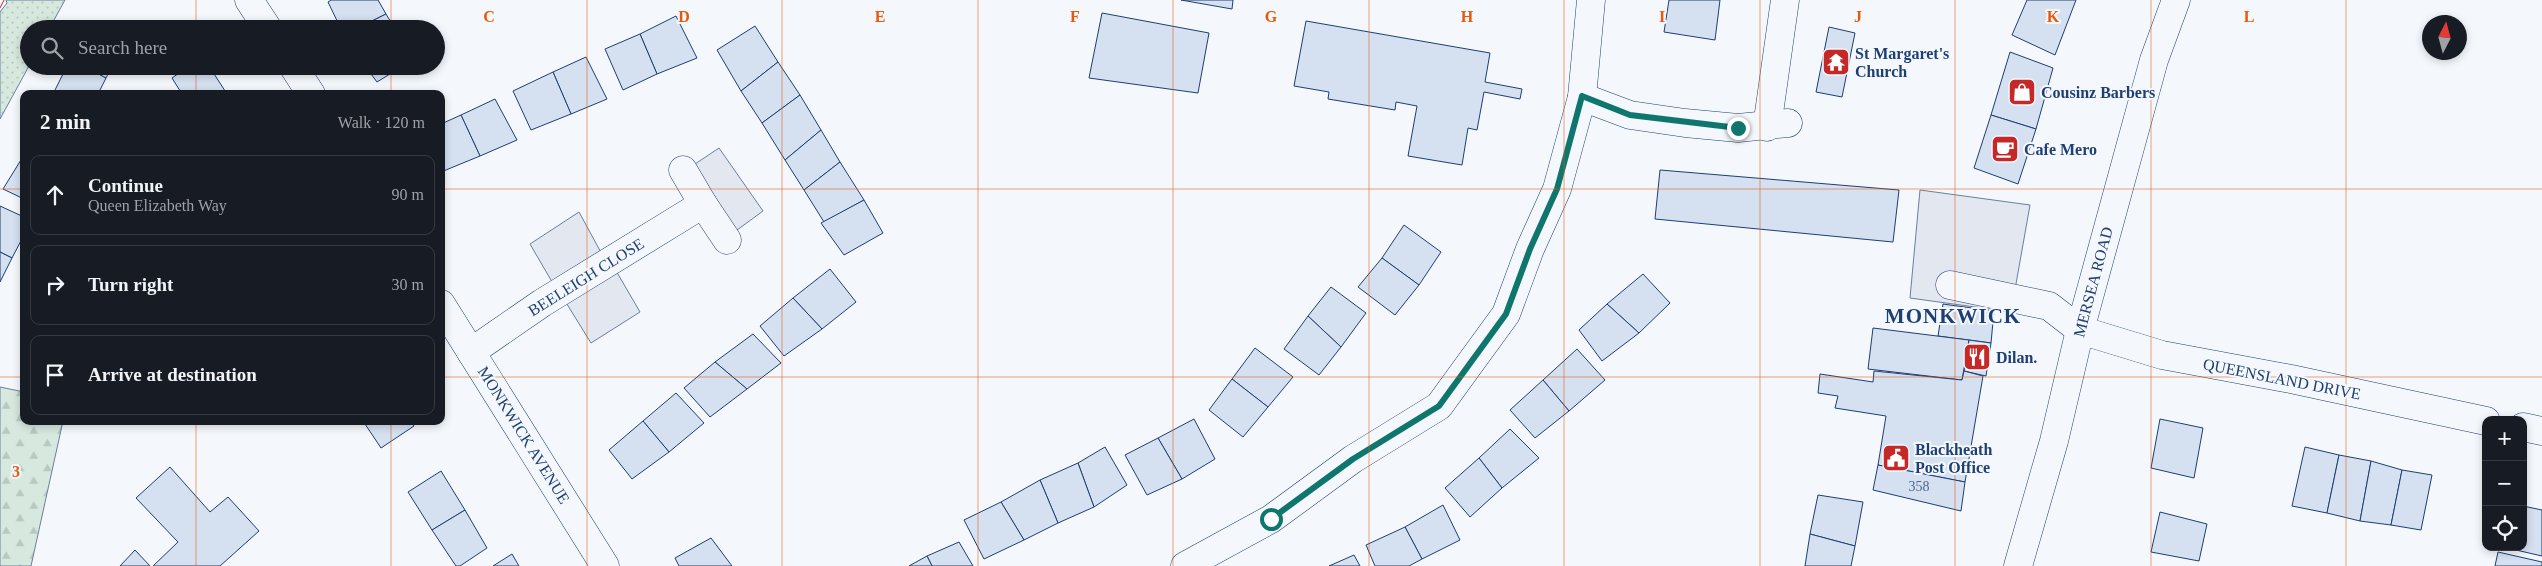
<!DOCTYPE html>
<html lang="en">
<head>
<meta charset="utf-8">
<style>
  body { margin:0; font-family:Georgia,serif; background:#20242c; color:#f1f3f6 }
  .controls { position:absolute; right:15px; bottom:15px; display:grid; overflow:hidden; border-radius:10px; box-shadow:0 2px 8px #0003 }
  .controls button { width:45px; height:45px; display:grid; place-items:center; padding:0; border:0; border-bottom:1px solid #363941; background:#171b24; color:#f1f3f6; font:25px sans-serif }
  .compass { position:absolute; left:2422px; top:15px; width:45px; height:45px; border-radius:50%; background:#171b24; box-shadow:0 2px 8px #0003; rotate:6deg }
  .stop { position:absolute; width:15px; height:15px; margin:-11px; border:4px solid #0f766e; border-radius:50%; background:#fff }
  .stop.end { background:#0f766e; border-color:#fff; box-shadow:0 1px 5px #0008 }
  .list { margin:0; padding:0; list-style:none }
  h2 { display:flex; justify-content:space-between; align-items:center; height:65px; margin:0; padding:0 20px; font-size:21px }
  h2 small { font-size:16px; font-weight:400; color:#9ea1a6 }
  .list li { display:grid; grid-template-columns:32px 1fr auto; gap:15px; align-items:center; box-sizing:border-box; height:80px; margin:0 10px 10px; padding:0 10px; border:1px solid #363941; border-radius:10px }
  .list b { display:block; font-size:19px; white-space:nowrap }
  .list p { margin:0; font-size:16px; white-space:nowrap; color:#9ea1a6 }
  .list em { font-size:16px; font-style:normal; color:#9ea1a6 }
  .icon { flex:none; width:28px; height:28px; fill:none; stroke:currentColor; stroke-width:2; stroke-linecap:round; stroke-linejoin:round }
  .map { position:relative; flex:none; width:2542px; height:566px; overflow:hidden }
  .search { position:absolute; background:#171b24; box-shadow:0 2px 8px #0003; left:20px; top:20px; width:425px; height:55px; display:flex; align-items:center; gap:12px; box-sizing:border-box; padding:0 18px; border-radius:28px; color:#9ea1a6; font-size:19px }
  .panel { position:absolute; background:#171b24; box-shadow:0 2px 8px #0003; left:20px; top:90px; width:425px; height:335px; border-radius:10px }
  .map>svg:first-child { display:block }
  .grass { fill:url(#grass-dots); stroke:#687fa3 }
  .forest { fill:url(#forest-firs); stroke:#687fa3 }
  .parking { fill:#e3e8f0; stroke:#687fa3 }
  .building { fill:#d5e0f0; stroke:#1d3f73 }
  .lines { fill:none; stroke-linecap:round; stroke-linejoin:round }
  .minor-casing { stroke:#1d3f73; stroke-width:29 }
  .major-casing { stroke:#1d3f73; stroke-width:29 }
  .minor { stroke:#f4f7fb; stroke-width:28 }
  .major { stroke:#f4f7fb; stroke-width:28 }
  .power { stroke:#c62828; stroke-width:1; stroke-dasharray:18 4 2.5 4; stroke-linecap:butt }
  .route { stroke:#0f766e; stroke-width:6 }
  .grid { fill:none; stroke:#e8590c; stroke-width:1; stroke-opacity:0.55 }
  .labels { text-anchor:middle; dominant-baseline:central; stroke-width:4; stroke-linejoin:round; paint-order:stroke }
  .number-label { font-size:14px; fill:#4b6792 }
  .poi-label { font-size:16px; font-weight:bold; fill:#1d3f73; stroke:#f4f7fb; text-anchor:start }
  .street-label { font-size:16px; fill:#1d3f73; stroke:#f4f7fb }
  .district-label { font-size:21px; font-weight:bold; letter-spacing:1px; fill:#1d3f73; stroke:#f4f7fb }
  .grid-label { font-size:16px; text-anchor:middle; font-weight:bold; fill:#e8590c; stroke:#f4f7fb; stroke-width:4; stroke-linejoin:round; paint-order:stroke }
</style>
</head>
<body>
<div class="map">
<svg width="2542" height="566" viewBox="0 0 2542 566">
  <defs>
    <pattern id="grass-dots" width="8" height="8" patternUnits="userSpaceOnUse" patternTransform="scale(1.25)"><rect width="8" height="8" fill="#d7e8df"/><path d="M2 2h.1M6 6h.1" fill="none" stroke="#b8c8c3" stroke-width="1.8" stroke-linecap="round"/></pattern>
    <pattern id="forest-firs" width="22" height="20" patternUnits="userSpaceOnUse" patternTransform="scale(1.25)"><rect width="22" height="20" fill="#d7e8df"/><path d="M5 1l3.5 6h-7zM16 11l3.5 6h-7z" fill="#b8c8c3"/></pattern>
  </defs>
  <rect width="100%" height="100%" fill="#f4f7fb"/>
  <path class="grass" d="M6,0H65L49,29H29V66L0,119V12L7,3Z"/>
  <path class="forest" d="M0,387L24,392V421H63L31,566H0Z"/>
  <g class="parking">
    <path d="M719,148L763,211L733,233L692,166Z"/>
    <path d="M1920,190L2030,205L2011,312L1910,298Z"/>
    <path d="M579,212L604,258L555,287L530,244Z"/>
    <path d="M615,269L640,312L591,343L565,301Z"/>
  </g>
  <g class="building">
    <path d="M331,0H378L386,14L356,29H341L328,2Z"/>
    <path d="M1181,0H1233L1232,9Z"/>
    <path d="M1669,0H1720L1715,40L1664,32Z"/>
    <path d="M2027,0H2076L2055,55L2012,35Z"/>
    <path d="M1102,13L1209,33L1198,93L1089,78Z"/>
    <path d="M386,14L395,29H356Z"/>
    <path d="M676,16L697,58L657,74L640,34Z"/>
    <path d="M1306,21L1490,53L1485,82L1522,89L1520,99L1484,92L1477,130L1468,128L1462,165L1408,156L1417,106L1396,102L1395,110L1328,99L1329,92L1294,86Z"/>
    <path d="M92,22L104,29H88Z"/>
    <path d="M755,26L778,62L741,91L717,50Z"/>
    <path d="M1829,27L1855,33L1842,97L1816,92Z"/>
    <path d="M640,34L657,74L623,90L605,49Z"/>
    <path d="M2010,52L2053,68L2036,129L1991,115Z"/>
    <path d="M586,57L607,99L571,114L553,72Z"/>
    <path d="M778,62L800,95L762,123L741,91Z"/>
    <path d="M67,66H84L106,78L98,94H53Z"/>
    <path d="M84,66H112L106,78Z"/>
    <path d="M189,66H209L227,94H182L172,78Z"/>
    <path d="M365,66H403L377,82Z"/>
    <path d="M553,72L571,114L531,130L513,91Z"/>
    <path d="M800,95L821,130L785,160L762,123Z"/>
    <path d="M495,99L517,140L480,156L461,115Z"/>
    <path d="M461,115L480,156L441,172V124Z"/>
    <path d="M1991,115L2036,129L2018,184L1974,168Z"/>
    <path d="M821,130L840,162L804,190L785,160Z"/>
    <path d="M24,155V199L3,189Z"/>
    <path d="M840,162L864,200L824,222L804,190Z"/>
    <path d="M1660,170L1899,190L1893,242L1655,219Z"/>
    <path d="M864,200L883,233L844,255L821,223Z"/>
    <path d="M0,206L24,217V235L12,258L0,252Z"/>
    <path d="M1404,225L1441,252L1419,285L1382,258Z"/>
    <path d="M0,252L12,258L0,282Z"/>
    <path d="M1382,258L1419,285L1395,315L1358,287Z"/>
    <path d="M830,269L856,302L822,329L793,298Z"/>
    <path d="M1643,274L1670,303L1639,333L1607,304Z"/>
    <path d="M1331,287L1366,313L1341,347L1308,316Z"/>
    <path d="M793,298L822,329L784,356L760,326Z"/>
    <path d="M1607,304L1639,333L1602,361L1579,330Z"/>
    <path d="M1943,304L1994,311L1991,343L1938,336Z"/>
    <path d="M1308,316L1341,347L1319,375L1284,349Z"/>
    <path d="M1873,328L1969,340L1962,380L1868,369Z"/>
    <path d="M753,334L781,363L747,389L715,362Z"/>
    <path d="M1969,340L1991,343L1986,376L1964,371Z"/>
    <path d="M1255,348L1293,377L1268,407L1232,379Z"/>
    <path d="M1577,349L1605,380L1569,411L1543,380Z"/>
    <path d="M715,362L747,389L710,417L684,388Z"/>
    <path d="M1874,371L1962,380L1964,371L1983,376L1965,482L1878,465L1886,416L1835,408L1838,396L1818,393L1820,374L1873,382Z"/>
    <path d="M1232,379L1268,407L1243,437L1209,410Z"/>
    <path d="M1543,380L1569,411L1535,438L1510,410Z"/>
    <path d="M676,393L704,423L669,452L643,421Z"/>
    <path d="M1194,419L1215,459L1182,479L1158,438Z"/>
    <path d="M2160,419L2203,428L2194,478L2151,468Z"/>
    <path d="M363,421H411L414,426L381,448Z"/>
    <path d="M643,421L669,452L632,479L609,450Z"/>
    <path d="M1510,429L1539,458L1502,488L1479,458Z"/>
    <path d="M1158,438L1182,479L1147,495L1125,455Z"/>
    <path d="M1105,447L1127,485L1094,507L1078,463Z"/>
    <path d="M2305,447L2339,455L2327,513L2292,506Z"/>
    <path d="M2339,455L2371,461L2360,521L2327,513Z"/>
    <path d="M1479,458L1502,488L1470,517L1445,488Z"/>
    <path d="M2371,461L2402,470L2391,525L2360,521Z"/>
    <path d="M1078,463L1094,507L1058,523L1040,480Z"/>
    <path d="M1878,465L1965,482L1961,511L1873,490Z"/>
    <path d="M170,467L210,512L228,497L259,531L220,566H153L178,542L136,498Z"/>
    <path d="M2402,470L2432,475L2421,530L2391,525Z"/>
    <path d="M441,471L465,510L432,530L408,492Z"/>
    <path d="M1040,480L1058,523L1024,540L1001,502Z"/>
    <path d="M1818,495L1863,502L1855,546L1810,534Z"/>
    <path d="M1001,502L1024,540L984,559L964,520Z"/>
    <path d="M1443,505L1460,540L1422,559L1405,527Z"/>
    <path d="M2523,506L2542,510V556L2503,547H2523Z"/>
    <path d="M465,510L487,548L460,566H456L432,530Z"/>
    <path d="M2160,512L2207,524L2199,561L2151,552Z"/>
    <path d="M1405,527L1422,559L1409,566H1375L1366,545Z"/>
    <path d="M1810,534L1855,546L1851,566H1805Z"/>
    <path d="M711,538L732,566H679L675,558Z"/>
    <path d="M959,542L973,566H932L927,556Z"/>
    <path d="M135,550L150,566H120Z"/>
    <path d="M2498,552L2542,562V566H2495Z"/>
    <path d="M512,554L519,566H493Z"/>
    <path d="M1354,555L1360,566H1329Z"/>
    <path d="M927,556L932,566H909Z"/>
  </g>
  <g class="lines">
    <g class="minor-casing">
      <g id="minor">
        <path d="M249,0L268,29"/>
        <path d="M293,66L311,94"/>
        <path d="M1582,97L1630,115L1685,123L1738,128L1788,123"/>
        <path d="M1767,127L1785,0"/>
        <path d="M703,204L727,240"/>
        <path d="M1950,285L2049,306L2080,330L2162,355L2291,379L2486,421"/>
        <path d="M441,304L605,566"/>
        <path d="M471,352L542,303L703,204L683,170"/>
        <path d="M2523,427L2542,431"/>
        <path d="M1185,566L1271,519L1353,459L1439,406L1506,314L1530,249L1557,189L1582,97L1591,0"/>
      </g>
    </g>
    <g class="major-casing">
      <path id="major" d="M2018,566L2054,441L2080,330L2154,60L2176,0"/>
    </g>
    <use href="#minor" class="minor"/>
    <use href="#major" class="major"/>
    <path class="power" d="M0,8L4,0"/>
  </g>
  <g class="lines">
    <path class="route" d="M1271,519L1353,459L1439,406L1506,314L1530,249L1557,189L1582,96L1630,115L1738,128"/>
  </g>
  <path class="grid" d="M196,0V29M391,0V29M587,0V566M782,0V566M978,0V566M1173,0V566M1369,0V566M1564,0V566M1760,0V566M1955,0V566M2151,0V566M2346,0V566M196,66V94M391,66V94M0,189H24M441,189H2542M0,377H24M441,377H2542M196,421V566M391,421V566"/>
  <defs>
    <g id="temple-square" transform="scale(1.4375)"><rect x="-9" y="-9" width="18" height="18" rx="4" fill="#c62828" stroke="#f4f7fb"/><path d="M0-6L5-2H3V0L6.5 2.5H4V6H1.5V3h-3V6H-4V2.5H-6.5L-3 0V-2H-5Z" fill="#fff"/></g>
    <g id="shop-square" transform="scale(1.4375)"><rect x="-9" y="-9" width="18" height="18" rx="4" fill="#c62828" stroke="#f4f7fb"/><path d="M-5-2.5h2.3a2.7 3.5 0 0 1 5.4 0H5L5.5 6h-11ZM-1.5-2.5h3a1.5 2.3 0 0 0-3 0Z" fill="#fff"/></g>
    <g id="cafe-square" transform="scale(1.4375)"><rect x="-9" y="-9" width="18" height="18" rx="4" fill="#c62828" stroke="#f4f7fb"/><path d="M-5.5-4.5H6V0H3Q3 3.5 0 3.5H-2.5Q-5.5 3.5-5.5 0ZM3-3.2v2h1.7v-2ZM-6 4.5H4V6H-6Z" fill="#fff"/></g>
    <g id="restaurant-square" transform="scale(1.4375)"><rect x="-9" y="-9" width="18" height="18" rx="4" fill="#c62828" stroke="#f4f7fb"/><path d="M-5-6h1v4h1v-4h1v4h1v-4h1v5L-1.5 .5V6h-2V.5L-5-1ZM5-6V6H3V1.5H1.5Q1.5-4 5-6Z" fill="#fff"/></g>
    <g id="civic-square" transform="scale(1.4375)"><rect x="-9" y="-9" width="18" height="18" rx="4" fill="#c62828" stroke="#f4f7fb"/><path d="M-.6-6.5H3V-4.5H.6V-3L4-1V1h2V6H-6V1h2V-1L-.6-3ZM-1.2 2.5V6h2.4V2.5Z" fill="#fff"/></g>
  </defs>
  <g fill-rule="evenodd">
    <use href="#temple-square" x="1836" y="62"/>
    <use href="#shop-square" x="2022" y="92"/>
    <use href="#cafe-square" x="2005" y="149"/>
    <use href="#restaurant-square" x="1977" y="357"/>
    <use href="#civic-square" x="1896" y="458"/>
  </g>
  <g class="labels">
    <g class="number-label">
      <text x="1919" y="486">358</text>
    </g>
    <g class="poi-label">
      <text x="1855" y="53">St Margaret's<tspan x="1855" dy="18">Church</tspan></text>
      <text x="2041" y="92">Cousinz Barbers</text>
      <text x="2024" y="149">Cafe Mero</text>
      <text x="1996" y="357">Dilan.</text>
      <text x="1915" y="449">Blackheath<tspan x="1915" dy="18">Post Office</tspan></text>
    </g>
    <g class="street-label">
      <text transform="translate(586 277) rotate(-32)">BEELEIGH CLOSE</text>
      <text transform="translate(2093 282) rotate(-75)">MERSEA ROAD</text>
      <text transform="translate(2282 379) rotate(11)">QUEENSLAND DRIVE</text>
      <text transform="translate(524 435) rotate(58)">MONKWICK AVENUE</text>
    </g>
    <g class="district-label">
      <text x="1953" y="316">MONKWICK</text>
    </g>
  </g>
  <g class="grid-label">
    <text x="489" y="22">C</text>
    <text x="684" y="22">D</text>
    <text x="880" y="22">E</text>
    <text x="1075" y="22">F</text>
    <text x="1271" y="22">G</text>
    <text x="1467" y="22">H</text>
    <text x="1662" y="22">I</text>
    <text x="1858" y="22">J</text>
    <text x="2053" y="22">K</text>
    <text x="2249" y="22">L</text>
    <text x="16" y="477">3</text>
  </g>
</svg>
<div class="controls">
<button>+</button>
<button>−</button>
<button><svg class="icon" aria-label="locate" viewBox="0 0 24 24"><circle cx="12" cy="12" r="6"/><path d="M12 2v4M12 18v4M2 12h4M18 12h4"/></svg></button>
</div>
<svg class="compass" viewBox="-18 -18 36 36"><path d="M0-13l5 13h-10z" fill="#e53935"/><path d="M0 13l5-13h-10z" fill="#9ea1a6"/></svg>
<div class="stop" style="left:1271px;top:519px"></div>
<div class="stop end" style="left:1738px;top:128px"></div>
<div class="search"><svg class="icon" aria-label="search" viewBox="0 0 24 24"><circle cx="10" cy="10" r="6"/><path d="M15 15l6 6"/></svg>Search here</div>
<section class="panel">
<h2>2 min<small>Walk · 120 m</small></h2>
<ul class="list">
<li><svg class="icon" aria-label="ahead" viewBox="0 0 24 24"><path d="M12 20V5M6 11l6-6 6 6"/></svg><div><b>Continue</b><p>Queen Elizabeth Way</p></div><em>90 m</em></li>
<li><svg class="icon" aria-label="right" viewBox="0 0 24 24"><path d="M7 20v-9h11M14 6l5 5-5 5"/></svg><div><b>Turn right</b></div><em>30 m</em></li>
<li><svg class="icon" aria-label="arrive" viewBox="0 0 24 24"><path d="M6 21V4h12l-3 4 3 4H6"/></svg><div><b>Arrive at destination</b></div></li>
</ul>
</section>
</div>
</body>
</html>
